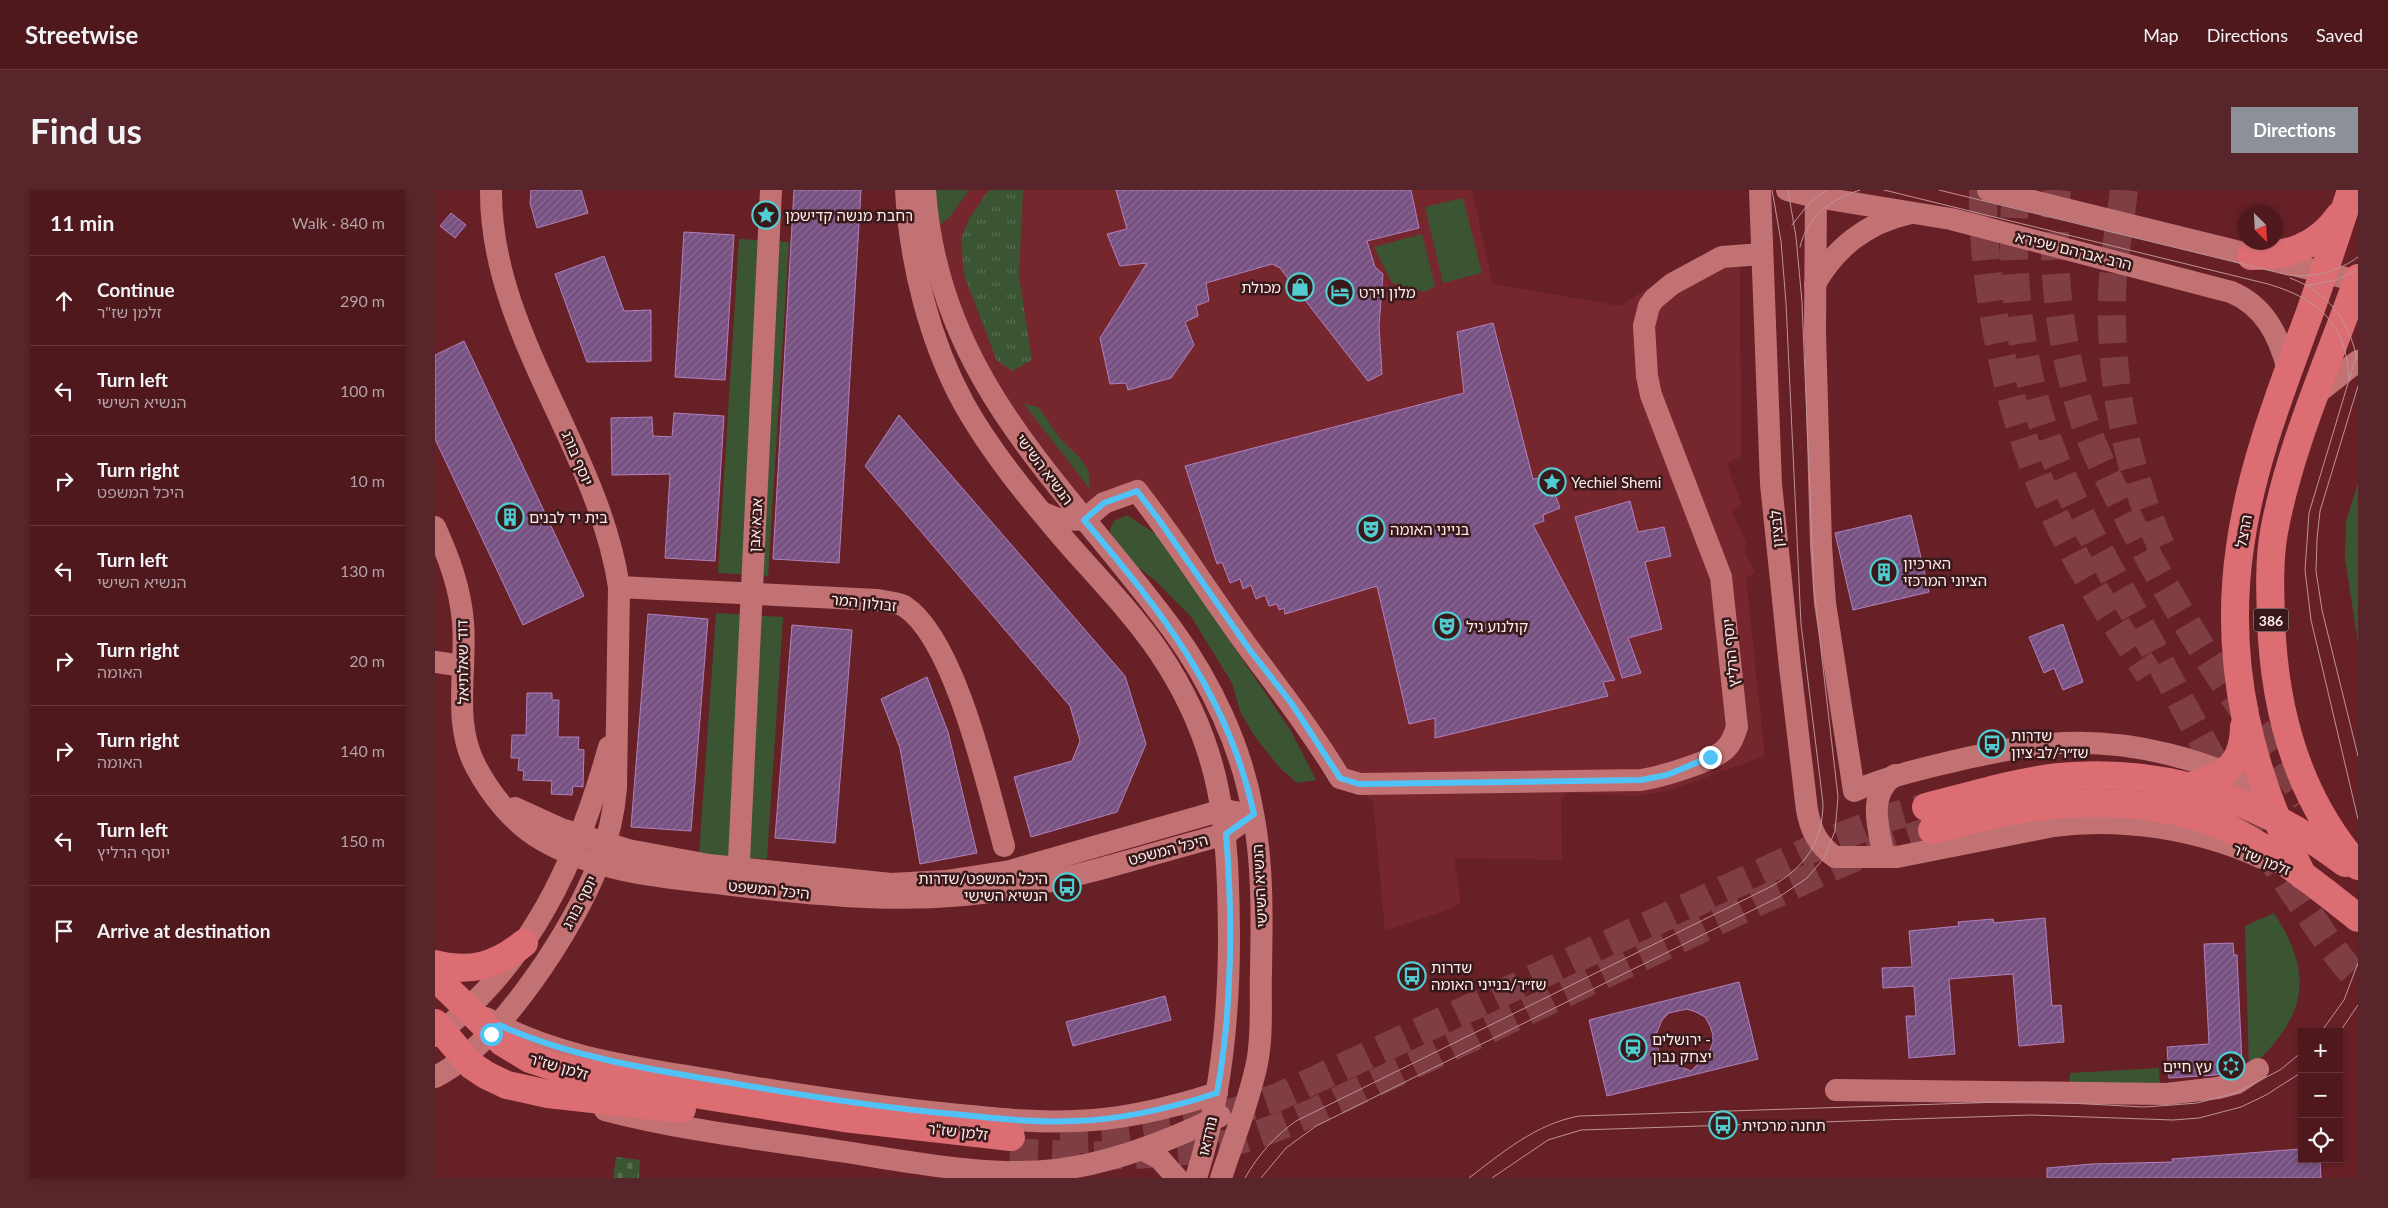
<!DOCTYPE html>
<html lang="en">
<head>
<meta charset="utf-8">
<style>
  body { margin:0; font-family:Lato,"Noto Sans Hebrew",sans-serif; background:#58252a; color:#f1f3f6 }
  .controls { position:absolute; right:15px; bottom:15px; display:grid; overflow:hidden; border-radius:0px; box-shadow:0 2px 8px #0003 }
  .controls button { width:45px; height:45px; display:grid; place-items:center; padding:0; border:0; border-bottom:1px solid #65373b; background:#4e181d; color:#f1f3f6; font:25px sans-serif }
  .compass { position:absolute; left:1803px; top:15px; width:45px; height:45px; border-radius:50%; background:#4e181d; box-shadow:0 2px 8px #0003; rotate:156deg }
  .stop { position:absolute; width:15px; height:15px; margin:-11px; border:4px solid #4fc3f7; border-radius:50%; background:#fff }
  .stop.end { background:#4fc3f7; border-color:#fff; box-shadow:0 1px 5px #0008 }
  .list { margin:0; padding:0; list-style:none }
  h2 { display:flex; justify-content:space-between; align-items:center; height:65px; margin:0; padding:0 20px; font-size:21px }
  h2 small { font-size:16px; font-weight:400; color:#b3a0a4 }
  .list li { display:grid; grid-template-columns:32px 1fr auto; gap:15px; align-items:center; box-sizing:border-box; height:90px; padding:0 20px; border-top:1px solid #65373b }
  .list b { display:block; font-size:19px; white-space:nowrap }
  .list p { margin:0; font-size:16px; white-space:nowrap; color:#b3a0a4 }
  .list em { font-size:16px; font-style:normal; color:#b3a0a4 }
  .icon { flex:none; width:28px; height:28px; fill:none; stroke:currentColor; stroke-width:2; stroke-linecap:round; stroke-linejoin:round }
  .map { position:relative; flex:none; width:1923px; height:988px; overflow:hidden; border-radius:0px }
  header { display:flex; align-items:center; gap:30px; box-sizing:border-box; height:70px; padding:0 25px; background:#4e181d; border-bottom:1px solid #65373b }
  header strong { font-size:24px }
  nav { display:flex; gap:28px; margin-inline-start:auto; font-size:18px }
  .intro { display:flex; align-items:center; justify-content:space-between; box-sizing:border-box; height:120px; padding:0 30px }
  h1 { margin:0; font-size:35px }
  .button { padding:12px 22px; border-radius:0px; background:#8c9099; color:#fff; font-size:18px; font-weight:700 }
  main { display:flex; gap:30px; padding:0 30px }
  aside { flex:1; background:#4e181d; border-radius:0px; box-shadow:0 2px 8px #0003 }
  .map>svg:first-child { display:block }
  .built { fill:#76262d }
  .grass { fill:url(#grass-tufts) }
  .cemetery { fill:url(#cemetery-stones) }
  .park { fill:#3b5533 }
  .building { fill:url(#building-hatch); stroke:#b181be; fill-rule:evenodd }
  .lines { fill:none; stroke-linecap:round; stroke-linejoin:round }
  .major-tunnel { stroke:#7e3e44; stroke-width:28; stroke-dasharray:28 14; stroke-linecap:butt }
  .highway-tunnel { stroke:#7e3e44; stroke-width:28; stroke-dasharray:28 14; stroke-linecap:butt }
  .minor { stroke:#c37274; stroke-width:22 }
  .major { stroke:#dc6e73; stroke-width:28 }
  .tram { stroke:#bd9497; stroke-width:1 }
  .route { stroke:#4fc3f7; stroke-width:6 }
  .labels { text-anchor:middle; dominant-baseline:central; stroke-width:5; stroke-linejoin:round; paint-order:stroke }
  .shield { fill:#39191a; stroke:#c2acac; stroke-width:1 }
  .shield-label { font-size:14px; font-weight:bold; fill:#fdebea }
  .poi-label { font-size:15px; fill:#fdebea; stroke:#39191a; text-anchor:start }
  .street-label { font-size:15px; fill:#fdebea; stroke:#39191a }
</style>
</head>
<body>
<header>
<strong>Streetwise</strong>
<nav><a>Map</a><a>Directions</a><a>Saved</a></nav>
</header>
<div class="intro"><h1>Find us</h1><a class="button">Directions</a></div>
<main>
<aside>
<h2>11 min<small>Walk · 840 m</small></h2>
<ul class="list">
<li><svg class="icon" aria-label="ahead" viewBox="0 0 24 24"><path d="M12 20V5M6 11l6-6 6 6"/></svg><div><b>Continue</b><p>זלמן שז&quot;ר</p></div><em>290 m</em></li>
<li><svg class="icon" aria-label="left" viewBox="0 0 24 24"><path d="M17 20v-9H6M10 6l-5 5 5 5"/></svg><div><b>Turn left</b><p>הנשיא השישי</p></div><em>100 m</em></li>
<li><svg class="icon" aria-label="right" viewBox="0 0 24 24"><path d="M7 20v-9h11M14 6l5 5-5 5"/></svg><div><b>Turn right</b><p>היכל המשפט</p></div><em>10 m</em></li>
<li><svg class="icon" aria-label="left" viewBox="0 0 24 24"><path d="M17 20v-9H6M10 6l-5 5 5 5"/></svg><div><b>Turn left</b><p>הנשיא השישי</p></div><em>130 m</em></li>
<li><svg class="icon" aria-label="right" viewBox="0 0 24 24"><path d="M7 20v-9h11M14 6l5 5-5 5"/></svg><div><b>Turn right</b><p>האומה</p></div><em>20 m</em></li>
<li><svg class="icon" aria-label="right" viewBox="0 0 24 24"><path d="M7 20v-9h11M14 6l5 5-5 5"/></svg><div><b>Turn right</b><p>האומה</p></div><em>140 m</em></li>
<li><svg class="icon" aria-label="left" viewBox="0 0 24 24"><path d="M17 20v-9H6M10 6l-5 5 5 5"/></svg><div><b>Turn left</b><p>יוסף הרליץ</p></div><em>150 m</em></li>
<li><svg class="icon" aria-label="arrive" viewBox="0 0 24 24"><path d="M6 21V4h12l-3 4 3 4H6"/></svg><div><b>Arrive at destination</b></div></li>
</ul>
</aside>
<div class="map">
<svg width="1923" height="988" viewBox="0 0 1923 988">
  <defs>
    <pattern id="grass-tufts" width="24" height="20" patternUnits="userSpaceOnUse" patternTransform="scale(1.25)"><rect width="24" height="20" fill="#3b5533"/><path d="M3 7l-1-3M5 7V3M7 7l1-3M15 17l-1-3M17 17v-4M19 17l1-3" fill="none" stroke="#586e51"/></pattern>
    <pattern id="cemetery-stones" width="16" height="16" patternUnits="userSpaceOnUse" patternTransform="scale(1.25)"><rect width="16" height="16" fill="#3b5533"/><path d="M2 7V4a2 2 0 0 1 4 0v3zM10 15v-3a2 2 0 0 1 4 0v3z" fill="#586e51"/></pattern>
    <pattern id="building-hatch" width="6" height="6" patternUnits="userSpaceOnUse" patternTransform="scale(1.25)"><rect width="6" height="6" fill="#775182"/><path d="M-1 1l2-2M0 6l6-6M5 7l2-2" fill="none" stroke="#8b6a94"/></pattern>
  </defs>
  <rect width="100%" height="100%" fill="#682027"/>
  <path class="built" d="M490,0H1037L1058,94L1185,116L1244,79L1301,73L1305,78L1306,266L1292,274L1307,315L1297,321L1311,353L1309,361L1320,382L1311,388L1330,566L1236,600L1204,606L1134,603L1126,609L1127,670L1019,668L1026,713L1010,721L950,741L938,611L905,588L702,301L649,330L546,187Z"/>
  <path class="grass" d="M554,0H588L584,86L597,170L578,181L562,171L529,85L526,48L535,27Z"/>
  <path class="cemetery" d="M181,967L205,970L204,988H178Z"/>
  <g class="park">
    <path d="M500,0H534L515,27L501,38Z"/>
    <path d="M1028,8L1047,83L1008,93L990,17Z"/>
    <path d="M987,44L1000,96L990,102L957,93L939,57Z"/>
    <path d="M304,49L354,52L333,386L283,383Z"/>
    <path d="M589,214L603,217C612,227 617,239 626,249C639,264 660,276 654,298Z"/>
    <path d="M1923,293V453L1910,368L1911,331Z"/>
    <path d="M692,325L724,346L856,541L881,590L862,593L845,578L820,547L805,521L797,493L757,428L721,391L696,372L677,353L675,340L679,331Z"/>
    <path d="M281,423L348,427L332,669L264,665Z"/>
    <path d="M1839,723C1881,787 1870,829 1814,879L1810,736Z"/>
    <path d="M1724,878L1725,901H1634L1635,883Z"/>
  </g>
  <g class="building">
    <path d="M96,0H146L153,23L102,38L95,13Z"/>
    <path d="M359,0H426L404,373L338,369Z"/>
    <path d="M681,0H976L984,38L932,51L940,77L948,84L944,136L947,184L933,191L845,78L837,74L771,93L774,111L761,116L763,126L750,132L759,155L736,188L693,200L691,193L675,194L665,148L712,73L685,76L672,44L692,39Z"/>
    <path d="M16,23L31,35L20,48L5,36Z"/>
    <path d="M249,42L299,45L290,190L240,187Z"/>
    <path d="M169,66L189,121L216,120V171L152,172L120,84Z"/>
    <path d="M1058,133L1098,289L1117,287L1123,299L1120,304L1125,318L1108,325L1109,331L1098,335L1180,490L1168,492L1173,506L1000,548V528L974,534L942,396L850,424L849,418L844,420L842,414L834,416L830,405L821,409L816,395L808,399L805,389L795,393L787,372L782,374L750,276L1029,203L1022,142Z"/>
    <path d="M29,151L149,406L88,435L0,249V165Z"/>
    <path d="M239,223L289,226L280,371L230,368L235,284L177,285L176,228L217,227L218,246L237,247Z"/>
    <path d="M464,225L690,486L711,554L682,622L596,647L579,587L637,571L645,551L635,516L430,276Z"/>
    <path d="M1195,311L1203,342L1229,337L1236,366L1210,372L1227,439L1193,448L1206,483L1187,488L1140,327Z"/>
    <path d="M1476,325L1494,402L1418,420L1400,343Z"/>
    <path d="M213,424L273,429L256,641L196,637Z"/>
    <path d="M1628,434L1648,492L1628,500L1619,478L1609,483L1594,447Z"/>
    <path d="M357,435L417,440L400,653L340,648Z"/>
    <path d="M492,487L513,542L542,663L485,674L465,558L446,509Z"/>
    <path d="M92,503H117V510H124L123,547H144L143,559L149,560L148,597L138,596L137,605L116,604L117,591L88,590L89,581L83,580L84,568H76L77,545H91Z"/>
    <path d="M1610,728L1617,816L1626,815L1629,852L1584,856L1578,784L1514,789L1520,864L1474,868L1471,826H1481L1479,796L1448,798L1447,778L1477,777L1474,741L1524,736L1523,732L1558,729L1559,733Z"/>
    <path d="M1798,753L1799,765H1802L1807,874L1797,881L1781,885L1734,888L1732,857L1774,854L1769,754Z"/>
    <path d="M1304,792L1323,869L1172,906L1154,830ZM1252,819L1261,822L1270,827L1275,836L1278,845L1277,855L1273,864L1256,881L1234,872L1227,866L1222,857L1220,847L1227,830L1234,823Z"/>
    <path d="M730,806L736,830L638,856L631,832Z"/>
    <path d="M1865,959L1866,971L1885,969L1886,988H1612V978L1657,974L1738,972L1737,969Z"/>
  </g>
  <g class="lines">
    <g class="major-tunnel">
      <path d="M625,949C698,952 775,931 843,907L1394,651L1456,627L1491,617"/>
      <path d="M575,962C642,966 709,969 776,957C812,950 847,936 881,921L1391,680L1435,661L1497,640"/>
    </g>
    <g class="highway-tunnel">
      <path d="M1548,0C1547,85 1567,192 1597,272C1625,348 1669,418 1714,484"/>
      <path d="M1581,0C1575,68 1582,143 1600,210C1623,295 1671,371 1713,449C1760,538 1807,628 1865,711C1884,738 1901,766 1923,789"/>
      <path d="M1622,0C1615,75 1625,156 1648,228C1659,262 1676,293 1692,325C1719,379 1749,431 1782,482C1811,525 1842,567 1871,610"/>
      <path d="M1689,0C1685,35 1678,71 1677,105C1675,191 1691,277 1726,356"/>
    </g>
    <g class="minor">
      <path d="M471,0C475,72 494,150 529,214C556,262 593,307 629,349C661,386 696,421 724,462C788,557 793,635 794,747C794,829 786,909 761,988"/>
      <path d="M490,0C503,192 632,296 737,439C776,492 807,558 818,623C828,674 827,729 826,781C825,811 828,843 822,873C814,912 798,951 786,988"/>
      <path d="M1325,0L1336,294L1355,477L1372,620C1376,641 1383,655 1400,667H1462L1618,636C1688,627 1763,639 1827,668"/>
      <path d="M1352,0L1381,7L1516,29L1796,102C1830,116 1844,146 1853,180"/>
      <path d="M1381,0L1380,143L1386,355L1390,413L1419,601C1454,586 1490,578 1528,569C1561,562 1595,554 1629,553C1697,550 1770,569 1830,601"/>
      <path d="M1553,0L1923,91"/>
      <path d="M1380,94C1400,58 1432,33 1472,24"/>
      <path d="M1881,204L1923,171"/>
      <path d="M608,323L623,329L649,330L669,313L702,301C742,352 776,407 815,460C846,502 878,543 905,588L925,594L1206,590C1225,587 1273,573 1288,561C1296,555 1299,546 1302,537L1286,387L1216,205L1212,186L1209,136L1214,116L1219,109L1237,94L1287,67L1327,64"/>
      <path d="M0,337C14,368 25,397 28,432C32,480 17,533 41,577C56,605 79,634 107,650C162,682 227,687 289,694C389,706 483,716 582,698C653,685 722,662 791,644L803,635"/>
      <path d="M184,397L442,410C450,412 462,412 469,416C520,448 553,598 569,656"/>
      <path d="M0,472L28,476"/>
      <path d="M80,618L126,639L193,660L274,675L456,694L511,691L575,681L788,620L801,622"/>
      <path d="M1449,667C1444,639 1431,604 1460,585"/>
      <path d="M304,670L336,0"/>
      <path d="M51,828C125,871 216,879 298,894C370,906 442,917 515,924C556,928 597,933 639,931C687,930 736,918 782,903"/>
      <path d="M0,846C95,775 143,669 174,557"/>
      <path d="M0,887C62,857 141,736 164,672C173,648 179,624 181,598L184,397C163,257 55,143 56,0"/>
      <path d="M1401,900L1731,904L1783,898L1802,893L1823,879"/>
      <path d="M170,920C246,940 326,949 404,961C472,971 553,988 621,980C679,973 734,951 785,926"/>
      <path d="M707,959L725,969L742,988"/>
    </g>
    <g class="major">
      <path d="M1816,66C1853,66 1882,57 1904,26"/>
      <path d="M1923,88C1894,171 1855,255 1839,342C1834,370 1835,400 1836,429C1839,519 1862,607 1923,676"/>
      <path d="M1756,596C1790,585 1808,576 1809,537"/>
      <path d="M1491,617C1535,606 1579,592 1624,587C1728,577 1827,609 1910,673"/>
      <path d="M1497,640C1531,632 1566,621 1601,617C1660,609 1725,612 1781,633C1827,651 1884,697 1923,728"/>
      <path d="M1868,686C1815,582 1788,474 1805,357C1816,276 1847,198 1875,122C1889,82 1903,41 1916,0"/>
      <path d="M0,774C35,783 61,776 89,753"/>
      <path d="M0,787L67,852L95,869L116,876L228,899L409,928L576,947"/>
      <path d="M0,833L36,875L51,885L72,895L113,904L247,919"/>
    </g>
    <g class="tram">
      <path d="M1449,0L1833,94C1884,109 1912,134 1914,190"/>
      <path d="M1504,0L1853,85C1878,88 1903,82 1923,67"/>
      <path d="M1357,35L1375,12L1392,0"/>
      <path d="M1365,57C1372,27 1396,9 1425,0"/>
      <path d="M1855,88C1893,102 1913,129 1922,168"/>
      <path d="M1871,96L1900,90L1923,80"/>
      <path d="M1923,160L1874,323L1870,380L1876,430L1923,629"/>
      <path d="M1923,196L1885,321L1882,349L1881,381L1887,420L1923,566"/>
      <path d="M1886,842L1909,810L1923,773"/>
      <path d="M1904,843L1923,815"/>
      <path d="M810,988C823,965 840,946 861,931L1337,696C1370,677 1388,652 1388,613L1366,434L1351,113L1346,51L1337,0"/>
      <path d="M826,988L851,958L881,936L1344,707L1372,688L1389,668L1400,641L1403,607L1379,399L1367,112L1361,47L1353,0"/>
      <path d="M1034,988C1068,962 1101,934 1144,926L1596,911L1709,917L1737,915L1762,913L1801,903L1845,880L1867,862"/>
      <path d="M1057,988L1113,950L1146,940L1596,925L1738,930L1764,928L1806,917L1831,905L1867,882"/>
    </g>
  </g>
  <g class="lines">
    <path class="route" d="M56,844L64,835C145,871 233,882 320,897C385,908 452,918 518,924C558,928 598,933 638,931C687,930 736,918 782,903C797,821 798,727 791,644L819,624C793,504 726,421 649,330L669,313L702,301L724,330L814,459L857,514L905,588L924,594L1206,590L1232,585L1275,567"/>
  </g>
  <defs>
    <g id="sight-ring" transform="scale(1.4375)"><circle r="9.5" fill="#39191a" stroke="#51ccd1" stroke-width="1.5"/><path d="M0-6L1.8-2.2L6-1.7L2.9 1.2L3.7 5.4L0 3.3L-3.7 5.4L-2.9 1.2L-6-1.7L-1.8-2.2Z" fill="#51ccd1"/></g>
    <g id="shop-ring" transform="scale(1.4375)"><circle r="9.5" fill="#39191a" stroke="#51ccd1" stroke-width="1.5"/><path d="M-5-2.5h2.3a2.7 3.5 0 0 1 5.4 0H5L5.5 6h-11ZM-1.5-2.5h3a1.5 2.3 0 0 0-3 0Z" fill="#51ccd1"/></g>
    <g id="hotel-ring" transform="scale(1.4375)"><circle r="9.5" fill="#39191a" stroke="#51ccd1" stroke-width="1.5"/><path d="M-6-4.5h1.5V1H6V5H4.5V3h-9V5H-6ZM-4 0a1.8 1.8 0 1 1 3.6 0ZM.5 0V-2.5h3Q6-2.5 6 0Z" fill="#51ccd1"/></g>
    <g id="building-ring" transform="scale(1.4375)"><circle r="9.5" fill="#39191a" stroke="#51ccd1" stroke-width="1.5"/><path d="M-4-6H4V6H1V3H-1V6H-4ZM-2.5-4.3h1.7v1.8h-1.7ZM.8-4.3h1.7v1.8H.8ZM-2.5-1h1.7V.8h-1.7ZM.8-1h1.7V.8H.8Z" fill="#51ccd1"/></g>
    <g id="theatre-ring" transform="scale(1.4375)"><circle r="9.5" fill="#39191a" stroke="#51ccd1" stroke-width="1.5"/><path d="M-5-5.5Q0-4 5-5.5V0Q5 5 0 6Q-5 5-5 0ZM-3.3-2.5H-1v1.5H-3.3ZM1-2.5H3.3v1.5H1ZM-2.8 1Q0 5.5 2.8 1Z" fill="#51ccd1"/></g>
    <g id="bus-ring" transform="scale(1.4375)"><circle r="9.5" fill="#39191a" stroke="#51ccd1" stroke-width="1.5"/><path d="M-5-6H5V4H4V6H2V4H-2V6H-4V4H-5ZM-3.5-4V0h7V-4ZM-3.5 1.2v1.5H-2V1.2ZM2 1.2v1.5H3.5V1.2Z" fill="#51ccd1"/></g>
    <g id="station-ring" transform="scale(1.4375)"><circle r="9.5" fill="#39191a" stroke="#51ccd1" stroke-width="1.5"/><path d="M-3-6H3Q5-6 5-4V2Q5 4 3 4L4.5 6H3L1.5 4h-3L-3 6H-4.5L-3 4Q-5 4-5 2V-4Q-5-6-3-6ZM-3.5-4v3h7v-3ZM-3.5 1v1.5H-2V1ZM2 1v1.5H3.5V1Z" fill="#51ccd1"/></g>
    <g id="synagogue-ring" transform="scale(1.4375)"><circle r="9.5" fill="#39191a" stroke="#51ccd1" stroke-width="1.5"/><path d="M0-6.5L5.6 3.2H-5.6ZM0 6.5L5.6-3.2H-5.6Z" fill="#51ccd1"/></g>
  </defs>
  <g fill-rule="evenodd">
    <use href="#sight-ring" x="331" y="25"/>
    <use href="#shop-ring" x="865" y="97"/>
    <use href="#hotel-ring" x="905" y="102"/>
    <use href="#sight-ring" x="1117" y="292"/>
    <use href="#building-ring" x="75" y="327"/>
    <use href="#theatre-ring" x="936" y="339"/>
    <use href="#building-ring" x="1449" y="382"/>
    <use href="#theatre-ring" x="1012" y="436"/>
    <use href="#bus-ring" x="1557" y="554"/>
    <use href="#bus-ring" x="632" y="697"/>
    <use href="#bus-ring" x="977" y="786"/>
    <use href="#station-ring" x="1198" y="858"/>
    <use href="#synagogue-ring" x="1796" y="876"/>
    <use href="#bus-ring" x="1288" y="935"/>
  </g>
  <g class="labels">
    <rect class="shield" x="1818.5" y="418.5" width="35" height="23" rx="4"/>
    <g class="shield-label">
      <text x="1836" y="430">386</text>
    </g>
    <g class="poi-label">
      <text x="350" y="25">רחבת מנשה קדישמן</text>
      <text x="846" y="97" text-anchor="end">מכולת</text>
      <text x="924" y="102">מלון וירט</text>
      <text x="1136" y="292">Yechiel Shemi</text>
      <text x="94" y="327">בית יד לבנים</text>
      <text x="955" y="339">בנייני האומה</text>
      <text x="1468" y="373">הארכיון<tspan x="1468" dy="17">הציוני המרכזי</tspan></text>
      <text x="1031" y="436">קולנוע גיל</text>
      <text x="1576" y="545">שדרות<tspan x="1576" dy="17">שז״ר/לב ציון</tspan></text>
      <text x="613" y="688" text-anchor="end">היכל המשפט/שדרות<tspan x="613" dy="17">הנשיא השישי</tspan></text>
      <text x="996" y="777">שדרות<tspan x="996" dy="17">שז״ר/בנייני האומה</tspan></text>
      <text x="1217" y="849">ירושלים -<tspan x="1217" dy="17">יצחק נבון</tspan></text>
      <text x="1777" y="876" text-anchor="end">עץ חיים</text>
      <text x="1307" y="935">תחנה מרכזית</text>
    </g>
    <g class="street-label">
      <text transform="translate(1639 60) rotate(14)">הרב אברהם שפירא</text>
      <text transform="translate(143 268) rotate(67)">יוסף בורג</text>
      <text transform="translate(610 279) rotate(53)">הנשיא השישי</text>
      <text transform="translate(320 335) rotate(-87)">אבא אבן</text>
      <text transform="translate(1341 339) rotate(-95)">לבציון</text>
      <text transform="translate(1808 341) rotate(-79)">הרצל</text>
      <text transform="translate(429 412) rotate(6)">זבולון המר</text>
      <text transform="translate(1295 463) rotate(-95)">יוסף הרליץ</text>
      <text transform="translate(27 472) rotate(-91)">דוד שאלתיאל</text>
      <text transform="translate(733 659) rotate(-15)">היכל המשפט</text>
      <text transform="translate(1827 669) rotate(22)">זלמן שז"ר</text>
      <text transform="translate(824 696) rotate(-93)">הנשיא השישי</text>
      <text transform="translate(334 699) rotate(6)">היכל המשפט</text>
      <text transform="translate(144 712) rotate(-62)">יוסף בורג</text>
      <text transform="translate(124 876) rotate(16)">זלמן שז"ר</text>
      <text transform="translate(523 941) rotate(6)">זלמן שז"ר</text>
      <text transform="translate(772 946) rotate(-77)">נורדאו</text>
    </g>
  </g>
</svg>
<div class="controls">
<button>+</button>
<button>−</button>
<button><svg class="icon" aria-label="locate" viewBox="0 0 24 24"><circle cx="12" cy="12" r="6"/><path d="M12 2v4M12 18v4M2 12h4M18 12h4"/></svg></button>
</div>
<svg class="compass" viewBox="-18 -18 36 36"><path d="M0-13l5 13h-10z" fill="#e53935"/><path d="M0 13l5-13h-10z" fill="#b3a0a4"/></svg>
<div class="stop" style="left:56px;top:844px"></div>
<div class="stop end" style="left:1275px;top:567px"></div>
</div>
</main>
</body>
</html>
